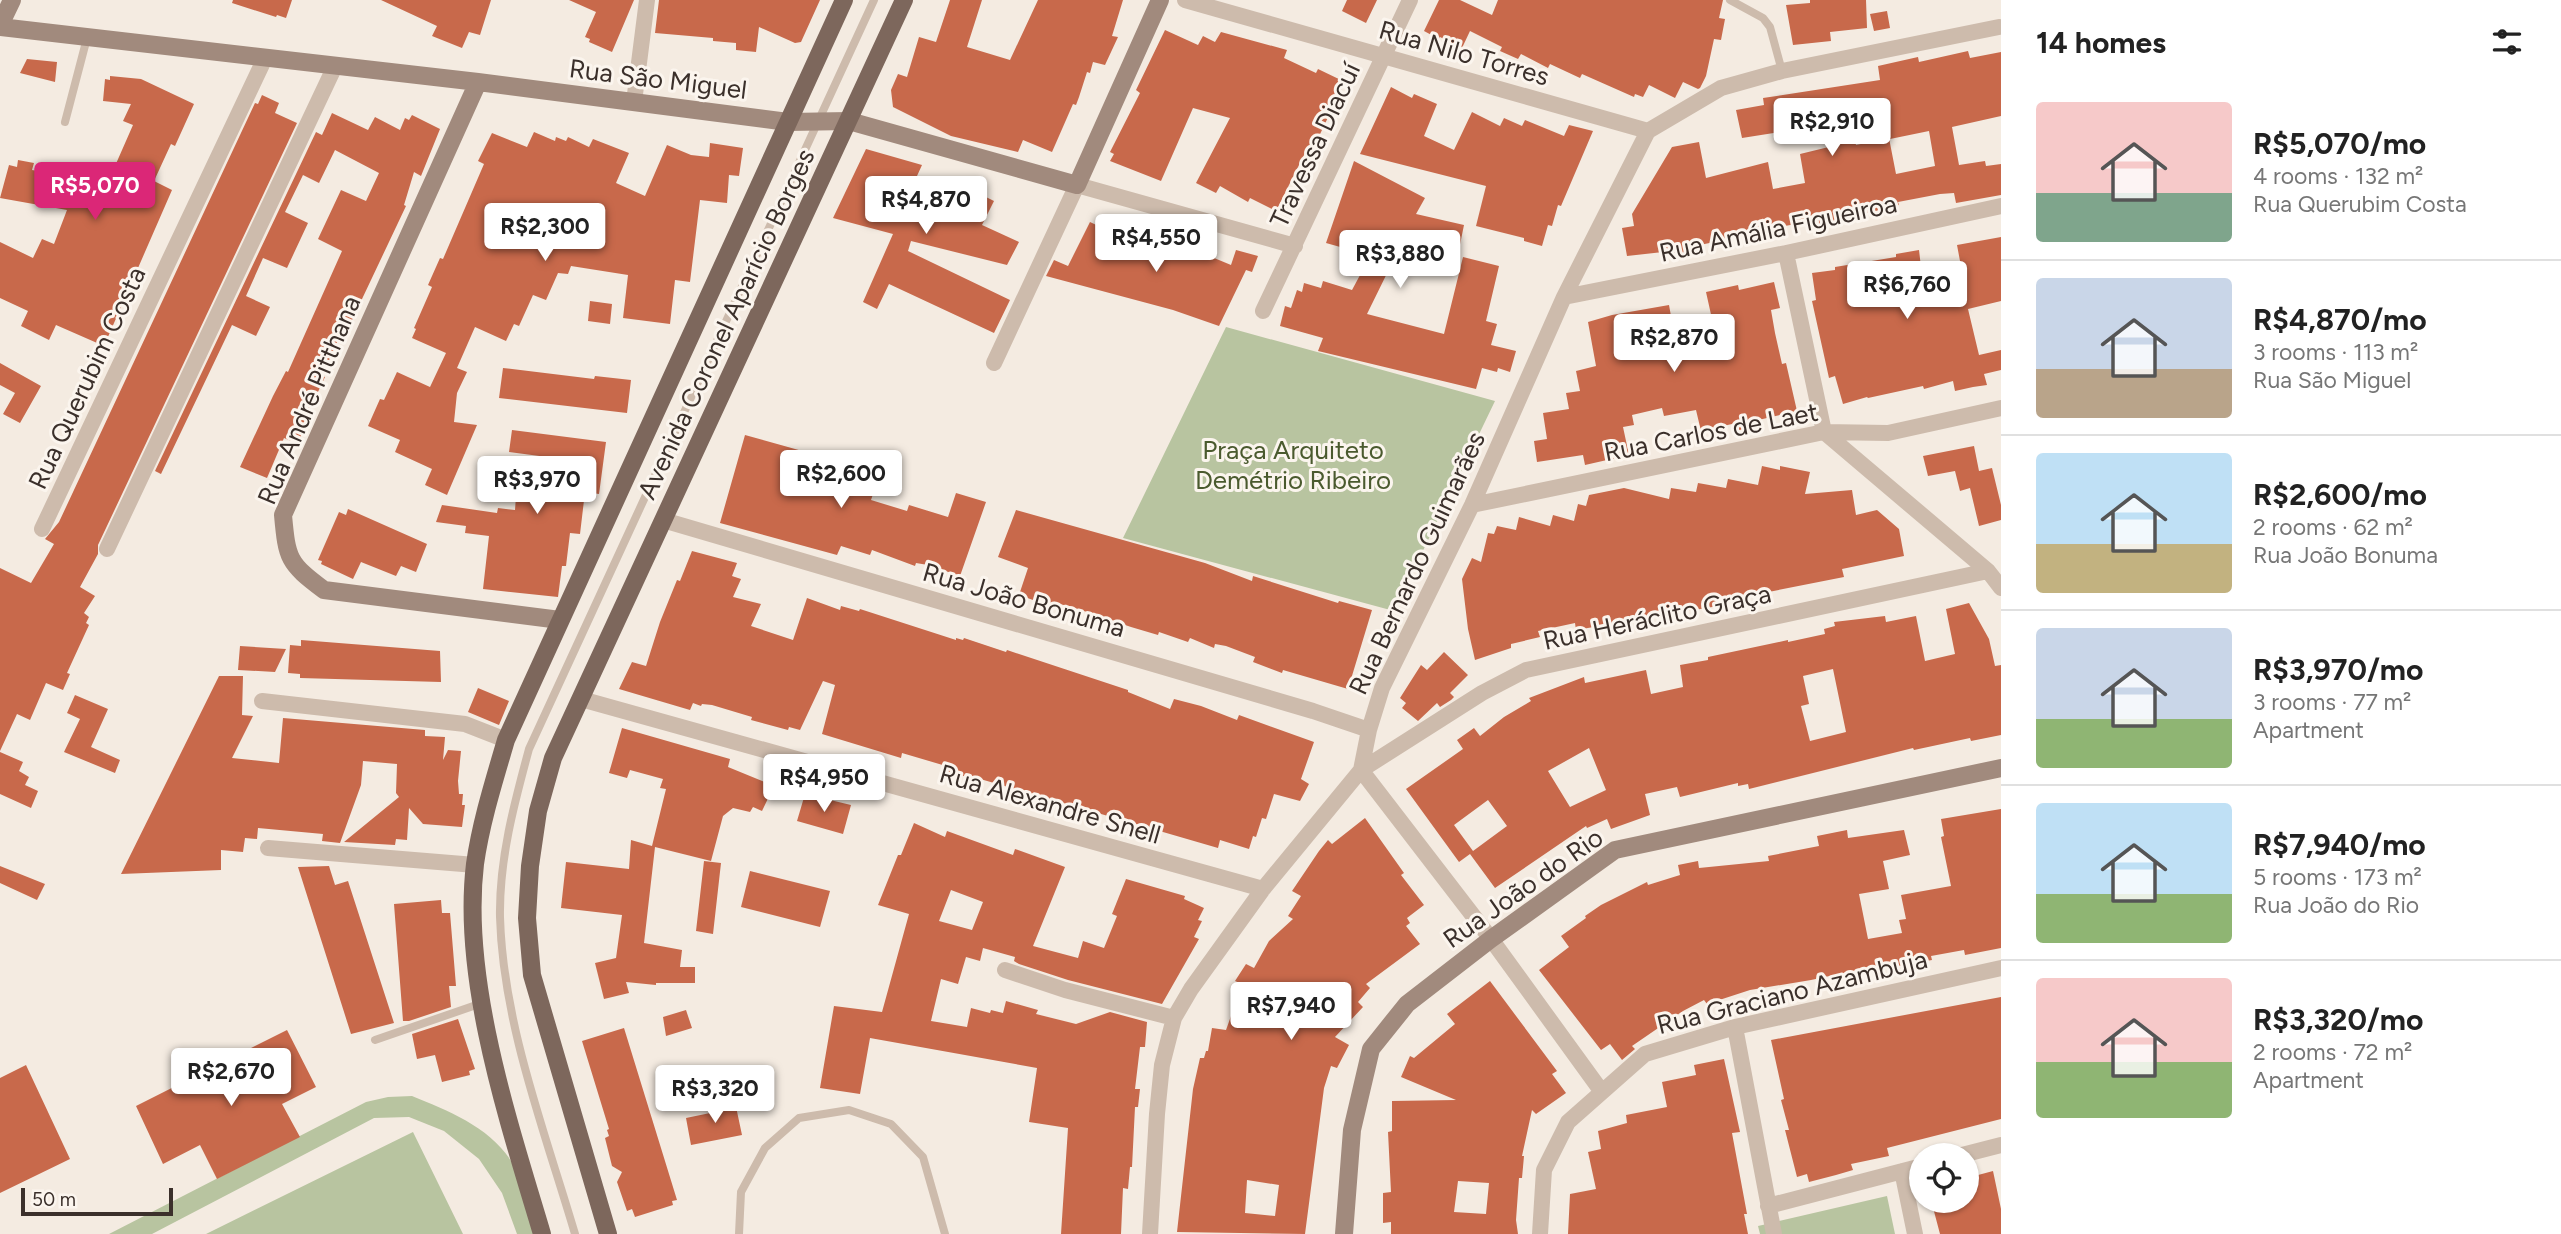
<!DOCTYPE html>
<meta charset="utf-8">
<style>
body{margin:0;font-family:Figtree,sans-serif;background:#f2f2f2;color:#222;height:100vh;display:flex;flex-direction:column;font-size:26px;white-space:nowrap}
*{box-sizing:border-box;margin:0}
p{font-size:23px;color:#767676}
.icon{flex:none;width:38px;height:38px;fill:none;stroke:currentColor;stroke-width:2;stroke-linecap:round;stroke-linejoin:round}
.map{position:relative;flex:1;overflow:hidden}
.details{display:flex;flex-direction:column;background:#fff;width:560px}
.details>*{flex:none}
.buttons{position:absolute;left:1909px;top:1143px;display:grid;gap:14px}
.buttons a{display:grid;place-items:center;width:70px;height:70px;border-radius:50%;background:#fff;box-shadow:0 2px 5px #0004;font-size:35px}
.scale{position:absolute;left:21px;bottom:18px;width:152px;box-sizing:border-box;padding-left:7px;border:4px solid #3b302b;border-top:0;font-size:19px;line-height:24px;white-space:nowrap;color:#3b302b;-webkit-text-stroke:5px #fbf5ee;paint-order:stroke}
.price{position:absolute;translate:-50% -60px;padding:0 16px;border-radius:7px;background:#fff;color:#222;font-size:23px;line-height:46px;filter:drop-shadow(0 2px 4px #0008)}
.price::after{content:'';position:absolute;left:50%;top:42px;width:21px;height:16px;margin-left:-10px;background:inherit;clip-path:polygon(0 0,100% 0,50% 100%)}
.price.active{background:#db2777;color:#fff}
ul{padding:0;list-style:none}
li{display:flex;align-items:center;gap:21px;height:175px;padding:0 35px}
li+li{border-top:2px solid #e0e0e0}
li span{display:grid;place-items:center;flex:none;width:196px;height:140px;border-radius:7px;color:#555}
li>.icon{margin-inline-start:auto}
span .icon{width:84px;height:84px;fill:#fffc;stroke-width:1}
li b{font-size:30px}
h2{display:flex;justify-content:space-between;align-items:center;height:84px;padding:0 35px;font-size:30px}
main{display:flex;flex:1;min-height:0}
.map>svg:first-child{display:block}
.green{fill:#b8c4a0}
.building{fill:#c8694b;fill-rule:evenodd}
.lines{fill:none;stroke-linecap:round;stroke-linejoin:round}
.lane{stroke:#cdbbac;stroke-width:8}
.street{stroke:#cdbbac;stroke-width:16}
.secondary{stroke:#a18a7d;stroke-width:18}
.primary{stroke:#7d675c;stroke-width:18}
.labels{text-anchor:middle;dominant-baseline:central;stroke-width:6;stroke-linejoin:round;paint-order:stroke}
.street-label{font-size:26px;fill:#3b302b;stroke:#fbf5ee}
.park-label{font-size:26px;fill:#4a5a2e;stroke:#fbf5ee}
</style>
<main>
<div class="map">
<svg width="2001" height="1234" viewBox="0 0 2001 1234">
<rect width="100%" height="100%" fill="#f4ebe1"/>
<path class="green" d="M1226,327L1495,401L1394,611L1123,538Z
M412,1096C451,1112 498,1130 517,1172C526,1192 532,1213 540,1234H517L502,1193L479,1159L444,1131L409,1117L374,1118L152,1234H109L366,1102L388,1097Z
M413,1132L463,1234H206Z
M1887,1196L1895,1234H1760L1758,1226Z"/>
<path class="building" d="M233,0H292L286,18L277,15L276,17L232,3Z
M381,0H491L480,35L469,32L462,48L432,36L437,26Z
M569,0H634L612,52L589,42L590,39L585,37L596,12Z
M659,0H820L801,42L795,43L759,27L756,52L736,50V43L713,41V38L655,33Z
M950,0H982L967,47L1010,60L1038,0H1123L1112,36L1118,37L1105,65L1093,62L1090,73L1087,72L1079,97L1076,105L1073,104L1052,152L1023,140L1018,152L951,136L893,107L891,90L898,74L907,77L919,37L936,42Z
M1347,0H1377L1366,23L1342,11Z
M1439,0H1460L1492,15L1498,0H1723L1719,18L1725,19L1721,40L1714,39L1706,76L1700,88L1698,89L1683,82L1675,98L1649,85L1643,97L1635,94L1634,97L1582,74L1580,78L1550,64L1548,68L1521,54L1518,59L1500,51L1502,47L1470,31L1462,48L1440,37L1439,39L1424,31Z
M1810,0H1866L1867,28L1830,32L1831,41L1793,45L1786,5L1810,3Z
M1887,11L1890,28L1874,31L1870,14Z
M1165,30L1198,45L1203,36L1215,42L1221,32L1287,50L1284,58L1316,73L1318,69L1345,82L1310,155L1305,153L1276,211L1250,198L1248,202L1220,186L1216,193L1196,183L1230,118L1193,108L1161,181L1110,161L1114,154L1110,152L1140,93L1136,90Z
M1968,51L1970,58L2001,52V116L1952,127L1959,165L1985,161L1986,166L2001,164V195L1956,203L1954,193L1940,194L1898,202L1899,205L1840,220L1819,224V220L1779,227L1780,233L1759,237L1758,233L1690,247L1691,256L1674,259L1672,251L1627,256L1622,228L1634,226L1632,214L1672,147L1699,142L1706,178L1768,162L1773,189L1805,183L1800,154L1837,145L1832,124L1742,138L1736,110L1764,105L1763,98L1880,80L1878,66L1918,57L1919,62ZM1884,106L1890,139L1929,131L1935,166L1896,174L1889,138L1856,145L1849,111Z
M27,59L57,62L55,82L20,73Z
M110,76L141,79L194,104L175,146L171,144L154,181L172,190L104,346L56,325L49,340L21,326L28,311L0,298V242L33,258L42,239L54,244L67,210L0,198L9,165L17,167L18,160L34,163L32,170L87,180L90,173L100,178L106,162L115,166L133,125L123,121L131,104L103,101L105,79L110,80Z
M1391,87L1412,98L1414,94L1437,104L1424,136L1454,150L1472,112L1500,126L1504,118L1522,126L1525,120L1564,136L1569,125L1593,131L1561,206L1558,205L1552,226L1548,225L1542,246L1524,241V238L1476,226L1486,186L1360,154Z
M262,95L279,103L275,113L297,123L98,545V554L80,587L95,596L84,613L89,617L86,623L89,625L67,673L70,674L63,690L46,683L30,720L17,714L0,751V568L31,583L54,544L45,539L59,522L255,103L258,104Z
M332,113L368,130L375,117L400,130L405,118L409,120L412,115L440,129L421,176L414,172L404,205L406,206L345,335L341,333L322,376L325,377L302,426L304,427L298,444L284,438L267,478L240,467L273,396L286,371L288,372L342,251L318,239L341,190L366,201L379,173L335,150L319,183L303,175L285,212L308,223L287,268L263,258L246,296L270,307L256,336L232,325L161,474L155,471L316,132L322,135Z
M534,132L555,141L556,137L566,141L568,137L589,147L593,139L629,153L616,183L645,196L667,145L691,155L709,157L710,143L743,148L739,176L729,175L727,203L700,200L690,282L675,280L670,324L623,318L628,275L571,266L568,274L558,273L546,300L533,295L519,326L514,324L506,341L475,327L457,368L467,372L457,393L454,422L477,425L447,495L425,485L432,469L395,452L400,440L368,426L380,399L384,400L397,372L430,387L446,353L412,338L416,329L414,328L432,287L428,285L440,258L443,259L484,164L478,161L492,133L527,147Z
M866,149L922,165L917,176L961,189L972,195L974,191L994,201L982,225L1019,242L1007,265L911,241L908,251L1010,300L994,333L889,284L877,309L863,302L893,234L833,218Z
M1354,161L1425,198L1416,214L1464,225L1455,269L1396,255L1367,314L1444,334L1463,257L1499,266L1486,321L1497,324L1491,345L1516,351L1510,372L1498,368L1497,372L1482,368L1476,389L1318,351L1323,338L1280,326L1285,306L1291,308L1297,290L1302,292L1304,283L1321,288L1323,281L1352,290L1366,264L1363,263L1366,257L1357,254L1358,252L1326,243Z
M1090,222L1130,241L1132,238L1156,250L1160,241L1188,253L1190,248L1231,265L1236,250L1258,256L1252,272L1246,270L1219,326L1173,310L1046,276L1054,260L1068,266Z
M2001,237V301L1968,309L1979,355L2001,350V370L1984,374L1987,385L1973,387L1955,391L1953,381L1924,389L1923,386L1868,398L1867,397L1843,404L1835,376L1829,378L1812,301L1816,300L1812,273L1835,270V267L1896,257V254L1919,250L1921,267L1960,261L1957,245Z
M1774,282L1780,308L1771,310L1775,333L1782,364L1786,363L1797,411L1754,421L1755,427L1734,431L1732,424L1701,431L1696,410L1664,416L1662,408L1632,415L1634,425L1623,427L1629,455L1585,465L1583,455L1537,462L1534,441L1547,439L1543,413L1569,409L1566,393L1580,391L1576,371L1596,366L1588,322L1612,315L1669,305L1673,327L1712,319L1706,292L1738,285L1739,290Z
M590,301L612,304L610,324L588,321Z
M0,363L41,386L20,423L3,414L15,393L0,385Z
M503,368L594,379L595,376L631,380L627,413L499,398Z
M512,430L606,442L599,494L585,492L580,534L570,533L566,566H562L558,597L483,589L489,536L465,533L466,526L436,522L442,505L497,513L498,508L515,510L516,496L541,499L547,457L509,452Z
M745,435L863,468L857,489L873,494L871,500L907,511L909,505L948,517L956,493L986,502L960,576L928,565L916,563L915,566L872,550L870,555L841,546L837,555L720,523Z
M1974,446L1979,471L1992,468L2001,505V520L1979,526L1970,488L1960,491L1955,471L1928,476L1923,456Z
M1762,466L1780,470V466L1810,472L1805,494L1852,490L1856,515L1877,510L1899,529L1904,556L1842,569L1844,577L1723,601L1724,605L1576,630L1575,623L1538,631L1540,637L1511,644V648L1475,660L1468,629L1462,579L1472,558L1481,562L1488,533L1494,534L1497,526L1516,530L1519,517L1550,526L1553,515L1574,521L1578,504L1586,506L1589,495L1624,488L1669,499L1671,488L1696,492L1698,483L1726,488L1728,479L1758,485Z
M348,509L427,544L416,572L401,566L396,576L361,562L353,579L321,564L322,561L318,560L339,512L346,515Z
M1016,510L1205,563L1252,581L1253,576L1338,603L1339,601L1372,610L1348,689L1283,670L1282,673L1253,662L1255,657L1226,646L1215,644L1214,648L1190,638L1188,642L1159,632L1158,635L1131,627L1078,609L1060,604L1059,607L1048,603L1047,605L1019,595L1028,568L998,557Z
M692,551L737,563L732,576L741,579L733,597L761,604L751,626L793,640L807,598L840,610L841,606L859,611L860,609L956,640V638L963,640L964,638L1006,652L1007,650L1128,690V692L1170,709L1174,699L1201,706L1237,720L1239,715L1314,742L1301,779L1309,784L1300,801L1274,794L1266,819L1262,818L1256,837L1253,836L1249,849L1220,840L1218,848L970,776V778L944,770L946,766L902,753L901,758L822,734L835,685L823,681L800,730L789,727L788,730L751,720L752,717L712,705L702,704L701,706L693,703L690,710L619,689L632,662L646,666L660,622L677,580L680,581Z
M1969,603L1989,639L1995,666L2001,665V735L1971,741L1970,738L1914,750L1913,748L1749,789L1748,784L1738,786V783L1680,797L1677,787L1645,794L1650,815L1611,829L1607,819L1587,828L1586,826L1495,888L1470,854L1459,862L1406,789L1463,749L1457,740L1474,728L1480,736L1504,717L1531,701L1529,698L1584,677L1585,683L1646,670L1651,694L1683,687L1680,665L1708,660V657L1788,640V642L1825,634L1824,629L1835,626L1834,622L1885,616L1886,622L1916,616L1925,661L1955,654L1946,609ZM1833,669L1846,732L1810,741L1801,706L1809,704L1803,676ZM1589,748L1606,790L1570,807L1548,771ZM1488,800L1507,826L1473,851L1454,825Z
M301,640L440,651L441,682L300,678V674L288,673L290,645L301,646Z
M240,646L286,649L275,672L238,670Z
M1444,652L1468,675L1450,693L1454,697L1451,700L1440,707L1437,703L1418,721L1402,708L1406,703L1400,698L1421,665L1427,670Z
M219,676H243L242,715L253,716L232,758L279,763L283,718L425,730V736L445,737L443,760L448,750L461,751L458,781L459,794H463L462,805H465L462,827L423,824L409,808L407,840L396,839L395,845L344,842L399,797L396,793L397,764L363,761L361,785L340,843L322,841L323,834L258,828L257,839L245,838L243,852L221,850V870L121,874Z
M478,688L509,701L499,725L468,712Z
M75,695L108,709L91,747L120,760L115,773L64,752L80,719L67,713Z
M622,728L730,759L728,767L774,786L762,811L753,807L750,812L733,808L723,816L711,861L655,847L644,943L682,950L680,967H695V983H656V985L626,982L629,993L604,999L595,963L616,958L622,915L561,908L566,862L629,869L631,840L652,846L666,789L660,788L663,779L630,770L627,778L609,773Z
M0,752L23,762L19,771L29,777L25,785L38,791L31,808L0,794Z
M805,794L851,805L843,834L797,821Z
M2001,809V948L1965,955L1964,950L1931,956L1932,960L1881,969V965L1811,980L1750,990L1707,1004L1704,1000L1683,1011L1632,1046L1635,1049L1622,1060L1610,1044L1601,1050L1539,970L1569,947L1561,936L1586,918L1585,916L1601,905L1647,882L1648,885L1680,875L1678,865L1698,861L1699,868L1769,861L1768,856L1819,846L1817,836L1847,830L1848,838L1904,830L1910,855L1883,861L1889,889L1859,894L1868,939L1902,933L1899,920L1906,919L1901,895L1951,886L1941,837L1944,836L1941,819Z
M1365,818L1404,873L1401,875L1424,905L1407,918L1410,923L1406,926L1420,944L1366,984L1370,988L1358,1002L1363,1007L1335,1037L1349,1045L1337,1068L1331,1066L1324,1088L1305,1234L1177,1232L1193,1089L1200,1058H1204L1206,1051H1208L1212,1028L1226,1030L1231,1016L1236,1018L1251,988L1235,981L1246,964L1254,968L1269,941L1293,919L1288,916L1301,896L1292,891L1319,851L1328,840L1332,844ZM1247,1180L1279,1185L1275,1216L1245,1213Z
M914,823L945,837L947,831L1013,855L1015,849L1065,867L1033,946L1078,958L1083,941L1104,948L1117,916L1112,914L1126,879L1185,896L1184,899L1204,908L1198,920L1202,921L1194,937L1199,939L1162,1004L1068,980L1019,964L1014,961L1015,957L983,948L980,961L966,957L958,984L941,979L931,1021L967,1027L971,1008L990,1013L991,1010L1003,1013L1006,1001L1038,1010L1036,1014L1076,1024L1110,1012L1147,1022L1145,1047H1140L1135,1089H1140L1138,1107H1135L1132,1167H1130L1128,1189L1123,1188L1121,1234H1061L1068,1128L1029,1122L1037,1068L870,1038L860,1094L820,1088L834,1006L882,1012L909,914L878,905L898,855H901ZM951,890L983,902L972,930L939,921Z
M704,861L721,863L713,934L696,931Z
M0,866L45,884L37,900L0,883Z
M329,866L335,885L348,881L394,1023L351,1034L298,867Z
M750,871L830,891L820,927L741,907Z
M441,900L442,913H450L456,986H449L451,1007L409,1021H403L394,904Z
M1490,981L1557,1071L1552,1074L1566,1093L1536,1114L1532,1110L1522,1156H1524L1522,1178H1519L1516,1220L1518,1234H1391V1222L1383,1223V1193L1391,1192L1388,1132L1392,1131V1101L1456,1100L1401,1077L1410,1056L1414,1058L1455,1024L1447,1014ZM1458,1181L1489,1183L1486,1214L1454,1212Z
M2001,997V1119L1887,1148L1889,1156L1851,1164L1853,1170L1836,1175L1809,1182L1807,1174L1797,1177L1785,1130H1789L1781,1100L1784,1099L1771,1040Z
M686,1010L692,1028L666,1036L663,1017Z
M458,1019L475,1069L469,1071L470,1075L442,1082L435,1055L417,1059L412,1034Z
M624,1028L677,1200L672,1201L673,1205L635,1217L632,1209L627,1211L617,1182L622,1172L612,1166L605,1138L609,1136L607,1130L609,1129L582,1041Z
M287,1030L316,1087L282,1104L300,1137L217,1179L200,1145L163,1164L136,1106Z
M1724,1059L1740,1132L1732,1133L1747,1214H1744L1748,1234H1568L1570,1194L1596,1189L1588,1152L1601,1149L1598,1131L1627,1123L1626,1115L1667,1107L1662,1082L1696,1075L1694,1065Z
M26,1065L70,1159L0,1193V1078Z
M735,1102L742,1135L691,1145L686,1118L715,1112L714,1106Z
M1993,1171L2001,1209V1234H1940L1931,1200H1967V1178Z"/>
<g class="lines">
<path class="lane" d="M1730,0L1763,18L1770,27L1782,71
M65,122L87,38
M375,1040L482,1003
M575,1234C545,1132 503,1024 500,917C499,860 514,804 529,749L874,0
M739,1234L741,1192L765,1148L799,1118L849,1110L891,1124L923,1157L945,1234"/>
<path class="street" d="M1185,0L1648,131
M634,102L647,0
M1648,131L1721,88L1782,71L1999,27
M1786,253L1824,432L1988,571L2001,588
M1564,297L1786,253L2001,206
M1263,311L1410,0
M994,363L1077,185L1295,246
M1472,505L1824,432L1888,433L2001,408
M663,520L1313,711L1369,730
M42,529L265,58
M107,549L335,66
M581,699L1263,889
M262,701L465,724L506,740
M1361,770L1482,693L1526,670L1988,571
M1361,770L1491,939L1602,1092
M268,848L475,865
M1005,970L1065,990L1174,1018
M1735,1027L1774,1234
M1962,1155L2001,1145
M1902,1171L1915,1234
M1768,1206L1922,1166
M1150,1234L1157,1114L1162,1065L1174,1018L1191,989L1263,889L1361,770L1369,730L1382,688L1472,505L1564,297L1648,131
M1540,1234L1544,1170L1568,1122L1645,1054L1735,1027L2001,968"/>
<path class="secondary" d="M0,25L12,0
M0,27L478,82L788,122L849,121L1077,185L1160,0
M478,82L283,515C287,559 288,563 324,590L560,620
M1344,1234L1352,1130L1371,1049L1407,1004L1491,939L1615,850L2001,768"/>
<path class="primary" d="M542,1234C509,1123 461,980 475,864C481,822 494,781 506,740L844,0
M608,1234L532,975L527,918L530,866L538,811L553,758L904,0"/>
</g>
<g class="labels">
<g class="street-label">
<text transform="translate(1464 53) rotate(16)">Rua Nilo Torres</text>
<text transform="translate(658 79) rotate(7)">Rua São Miguel</text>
<text transform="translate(1315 145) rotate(-65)">Travessa Diacuí</text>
<text transform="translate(1778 228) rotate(-12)">Rua Amália Figueiroa</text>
<text transform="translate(726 324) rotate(-65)">Avenida Coronel Aparício Borges</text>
<text transform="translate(87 378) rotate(-65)">Rua Querubim Costa</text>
<text transform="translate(309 400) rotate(-67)">Rua André Pitthana</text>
<text transform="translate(1711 432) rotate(-11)">Rua Carlos de Laet</text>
<text transform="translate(1417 563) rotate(-65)">Rua Bernardo Guimarães</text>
<text transform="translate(1024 600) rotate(16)">Rua João Bonuma</text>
<text transform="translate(1657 617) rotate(-12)">Rua Heráclito Graça</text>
<text transform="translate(1050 804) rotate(16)">Rua Alexandre Snell</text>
<text transform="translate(1523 888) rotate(-35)">Rua João do Rio</text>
<text transform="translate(1792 992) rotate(-14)">Rua Graciano Azambuja</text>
</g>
<g class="park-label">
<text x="1293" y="450">Praça Arquiteto<tspan x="1293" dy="30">Demétrio Ribeiro</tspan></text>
</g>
</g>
</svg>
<div class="buttons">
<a><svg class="icon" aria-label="locate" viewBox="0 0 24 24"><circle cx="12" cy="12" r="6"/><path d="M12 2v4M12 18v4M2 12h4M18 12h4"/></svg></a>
</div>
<div class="scale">50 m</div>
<b class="price" style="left:1832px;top:158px">R$2,910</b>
<b class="price active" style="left:95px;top:222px">R$5,070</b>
<b class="price" style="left:926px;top:236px">R$4,870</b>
<b class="price" style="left:545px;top:263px">R$2,300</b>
<b class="price" style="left:1156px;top:274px">R$4,550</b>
<b class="price" style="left:1400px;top:290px">R$3,880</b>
<b class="price" style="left:1907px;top:321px">R$6,760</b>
<b class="price" style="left:1674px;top:374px">R$2,870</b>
<b class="price" style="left:841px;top:510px">R$2,600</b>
<b class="price" style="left:537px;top:516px">R$3,970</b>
<b class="price" style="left:824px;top:814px">R$4,950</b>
<b class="price" style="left:1291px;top:1042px">R$7,940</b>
<b class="price" style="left:231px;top:1108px">R$2,670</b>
<b class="price" style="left:715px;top:1125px">R$3,320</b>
</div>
<section class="details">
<h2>14 homes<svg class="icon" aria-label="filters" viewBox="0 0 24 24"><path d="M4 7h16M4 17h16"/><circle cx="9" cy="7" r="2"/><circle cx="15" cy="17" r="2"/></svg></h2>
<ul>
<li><span style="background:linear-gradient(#f6c9c9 65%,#7fa58c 0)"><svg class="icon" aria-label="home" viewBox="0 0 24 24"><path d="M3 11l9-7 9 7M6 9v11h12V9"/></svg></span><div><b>R$5,070/mo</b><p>4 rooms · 132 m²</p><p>Rua Querubim Costa</p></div></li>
<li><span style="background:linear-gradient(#c9d6e8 65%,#b9a48a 0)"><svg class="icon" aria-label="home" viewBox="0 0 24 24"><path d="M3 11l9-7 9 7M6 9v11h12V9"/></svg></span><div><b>R$4,870/mo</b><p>3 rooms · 113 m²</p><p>Rua São Miguel</p></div></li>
<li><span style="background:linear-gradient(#bfe0f5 65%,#c2b280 0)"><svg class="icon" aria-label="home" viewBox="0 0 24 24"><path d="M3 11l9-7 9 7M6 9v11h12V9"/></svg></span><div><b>R$2,600/mo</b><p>2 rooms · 62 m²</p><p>Rua João Bonuma</p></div></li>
<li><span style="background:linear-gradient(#c9d6e8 65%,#8fb573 0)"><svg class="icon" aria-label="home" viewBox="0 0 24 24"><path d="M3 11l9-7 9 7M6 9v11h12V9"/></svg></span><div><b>R$3,970/mo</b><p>3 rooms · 77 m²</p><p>Apartment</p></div></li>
<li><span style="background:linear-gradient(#bfe0f5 65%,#8fb573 0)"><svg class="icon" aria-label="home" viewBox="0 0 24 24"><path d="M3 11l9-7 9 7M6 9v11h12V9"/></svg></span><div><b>R$7,940/mo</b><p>5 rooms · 173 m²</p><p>Rua João do Rio</p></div></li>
<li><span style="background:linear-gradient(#f6c9c9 60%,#8fb573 0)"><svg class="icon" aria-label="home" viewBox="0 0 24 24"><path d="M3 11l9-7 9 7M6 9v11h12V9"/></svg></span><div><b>R$3,320/mo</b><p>2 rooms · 72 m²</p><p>Apartment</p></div></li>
</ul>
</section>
</main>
